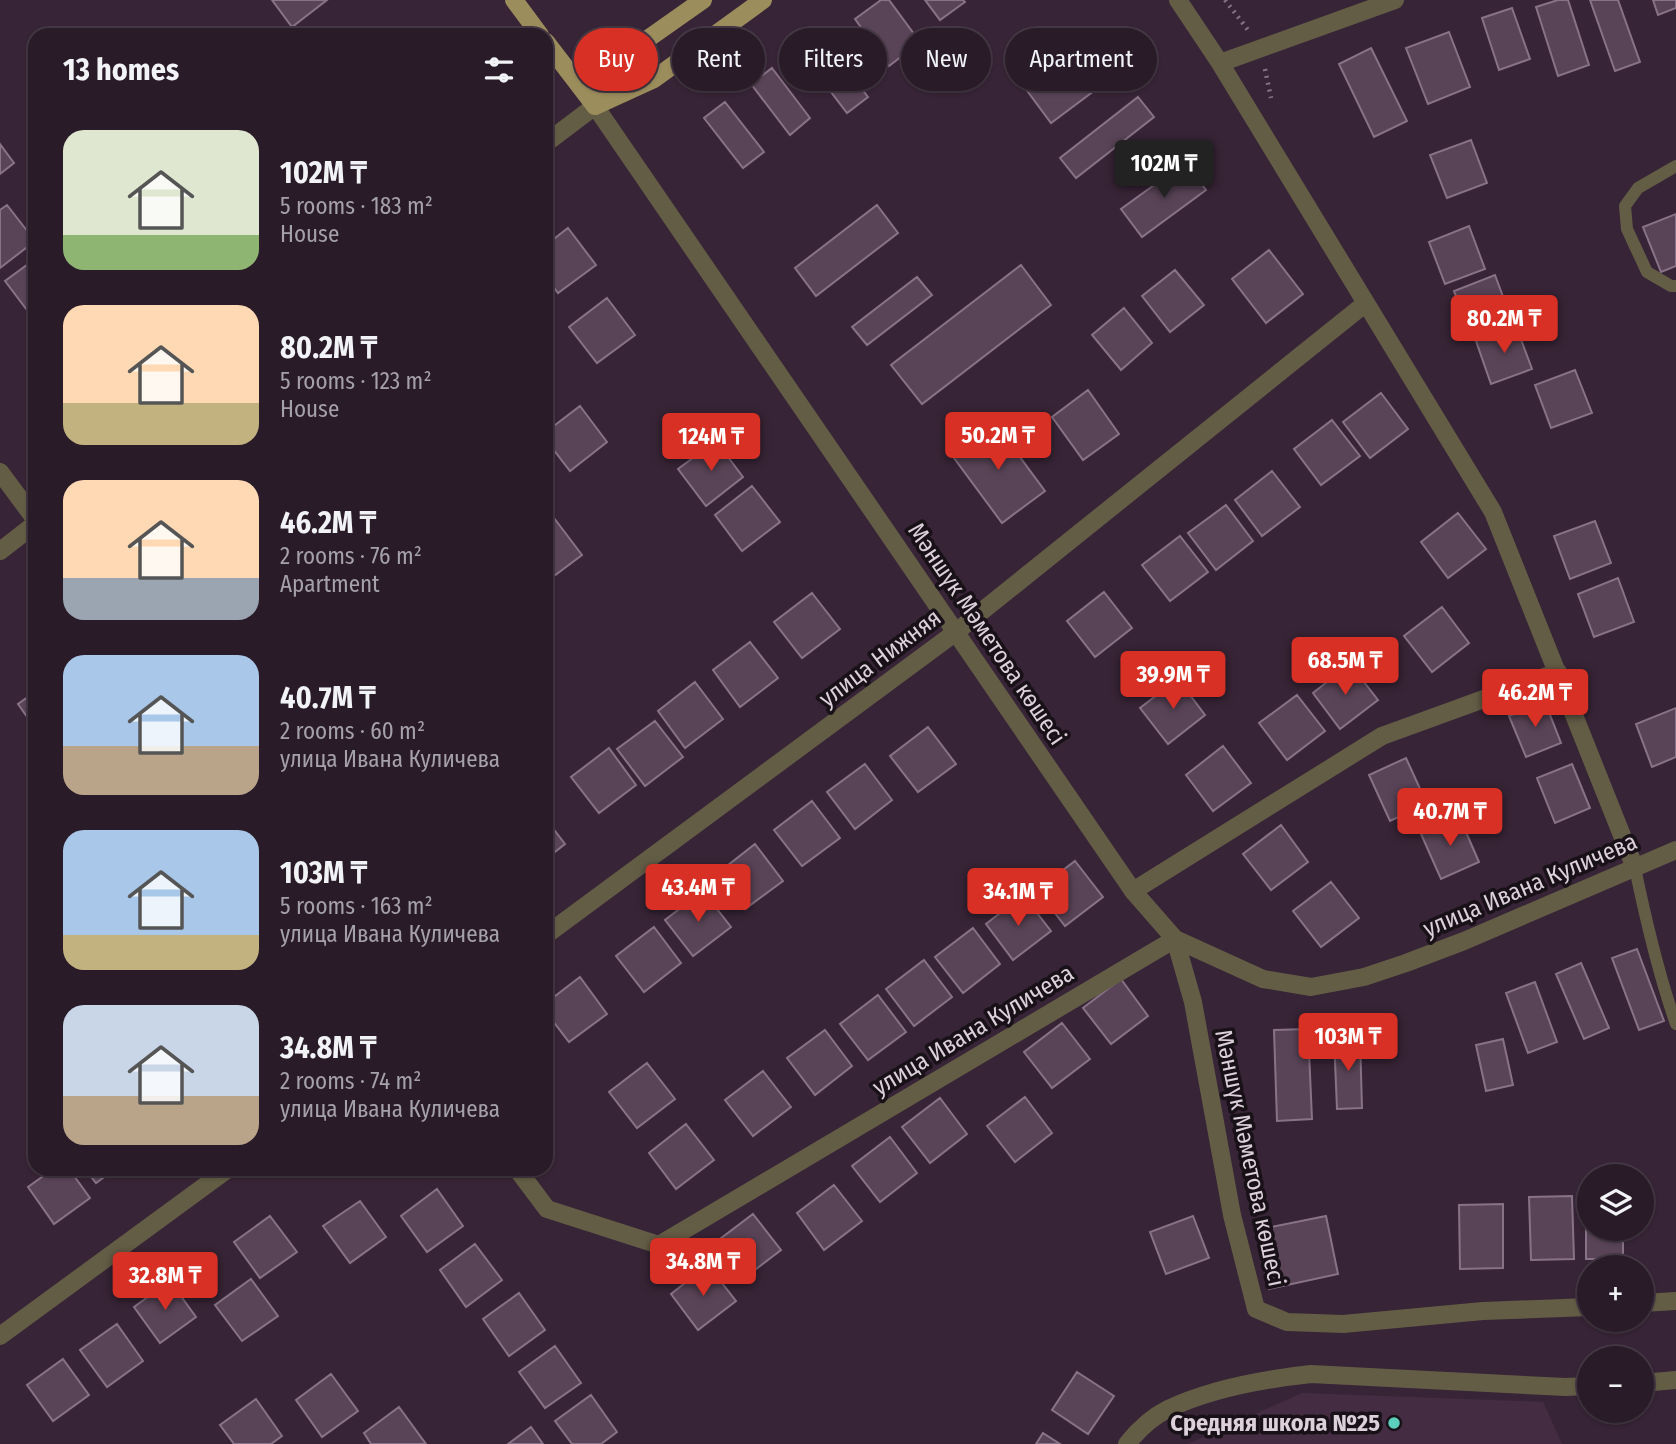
<!DOCTYPE html>
<meta charset="utf-8">
<style>
body{margin:0;font-family:"Fira Sans Condensed",sans-serif;background:#312430;color:#f1f3f6;height:100vh;display:flex;flex-direction:column;font-size:26px;white-space:nowrap}
*{box-sizing:border-box;margin:0}
p{font-size:23px;color:#a5a1a8}
.icon{flex:none;width:38px;height:38px;fill:none;stroke:currentColor;stroke-width:2;stroke-linecap:round;stroke-linejoin:round}
.map{position:relative;flex:1;overflow:hidden}
.sheet{position:absolute;left:28px;top:28px;width:525px;height:1148px;display:flex;flex-direction:column;background:#291b28;border-radius:21px;box-shadow:0 2px 5px #0004,0 0 0 2px #453945}
.sheet>*{flex:none}
.top-card{position:absolute;left:574px;top:28px;width:665px;height:63px;display:flex;gap:14px}
.buttons{position:absolute;left:1577px;top:1164px;display:grid;gap:14px}
.buttons a{display:grid;place-items:center;width:77px;height:77px;border-radius:50%;background:#291b28;box-shadow:0 2px 5px #0004,0 0 0 2px #453945;font-size:35px}
.price{position:absolute;translate:-50% -60px;padding:0 16px;border-radius:7px;background:#d93025;color:#fff;font-size:23px;line-height:46px;filter:drop-shadow(0 2px 4px #0008)}
.price::after{content:'';position:absolute;left:50%;top:42px;width:21px;height:16px;margin-left:-10px;background:inherit;clip-path:polygon(0 0,100% 0,50% 100%)}
.price.current{background:#222;color:#fff}
ul{padding:0;list-style:none}
li{display:flex;align-items:center;gap:21px;height:175px;padding:0 35px}
li span{display:grid;place-items:center;flex:none;width:196px;height:140px;border-radius:21px;color:#555}
li>.icon{margin-inline-start:auto}
span .icon{width:84px;height:84px;fill:#fffc;stroke-width:1}
li b{font-size:30px}
h2{display:flex;justify-content:space-between;align-items:center;height:84px;padding:0 35px;font-size:30px}
.chip{padding:0 24px;border-radius:32px;background:#291b28;box-shadow:0 2px 5px #0004,0 0 0 2px #453945;font-size:24px;line-height:63px}
.chip.current{background:#d93025;color:#fff}
.map>svg:first-child{display:block}
.built{fill:#442d43}
.building{fill:#594457;stroke:#887287;stroke-width:2}
.lines{fill:none;stroke-linecap:round;stroke-linejoin:round}
.path{stroke:#847483;stroke-width:4.5;stroke-dasharray:2 5;stroke-linecap:butt}
.service{stroke:#645d46;stroke-width:12}
.minor{stroke:#645d46;stroke-width:18}
.tertiary{stroke:#645d46;stroke-width:18}
.primary{stroke:#9c8d5d;stroke-width:18}
.poi-dot{fill:#5bcebc;stroke:#191118;stroke-width:2.5}
.labels{text-anchor:middle;dominant-baseline:central;stroke-width:7;stroke-linejoin:round;paint-order:stroke}
.street-label{font-size:24px;fill:#dcd0db;stroke:#191118}
.poi-label{font-size:24px;font-weight:bold;fill:#dcd0db;stroke:#191118;text-anchor:end}
</style>
<div class="map">
<svg width="1676" height="1444" viewBox="0 0 1676 1444">
<rect width="100%" height="100%" fill="#372436"/>
<path class="built" d="M1302,1393L1543,1402L1562,1444H1188Z"/>
<path class="building" d="M272,0H327L292,27Z
M881,0H889L920,42L889,66L855,19Z
M925,0H963L965,2L940,20Z
M1558,0H1568L1589,65L1558,76L1536,7Z
M1590,0H1618L1640,62L1615,71Z
M1653,0H1676V8L1658,15Z
M1512,8L1530,59L1499,70L1482,18Z
M1449,32L1470,87L1428,104L1406,48Z
M820,34L868,97L847,113L799,50Z
M1096,35L1122,70L1051,123L1025,88Z
M1371,48L1407,121L1374,137L1339,64Z
M772,68L810,118L790,135L751,84Z
M1138,97L1154,117L1076,178L1060,158Z
M725,102L764,152L743,168L704,118Z
M1471,140L1487,183L1447,198L1430,155Z
M0,144L14,163L0,174Z
M1186,162L1206,190L1142,237L1121,209Z
M7,205L35,241L0,268V210Z
M877,205L898,233L816,296L795,268Z
M1676,214V266L1661,272L1643,227Z
M1469,226L1485,269L1445,284L1429,242Z
M568,228L596,265L558,293L546,277V245Z
M1269,250L1303,294L1266,323L1232,279Z
M35,259V316L33,318L5,281Z
M1021,265L1051,305L922,404L891,365Z
M1175,270L1204,305L1170,332L1142,296Z
M1495,275L1511,318L1470,334L1454,291Z
M917,277L932,295L867,345L852,327Z
M607,298L635,335L597,363L569,327Z
M1124,308L1152,343L1121,370L1092,335Z
M1516,326L1532,369L1491,384L1476,341Z
M1575,370L1592,413L1551,428L1535,385Z
M1088,390L1119,434L1083,460L1052,417Z
M1381,393L1408,429L1370,458L1343,422Z
M580,406L607,442L570,471L546,440V432Z
M1332,420L1360,456L1321,485L1294,449Z
M994,422L1045,491L1002,523L951,454Z
M716,441L743,477L706,506L678,469Z
M1272,471L1300,507L1262,536L1235,500Z
M752,486L780,522L742,551L715,515Z
M1226,505L1253,541L1216,570L1188,533Z
M1458,513L1486,549L1448,578L1421,542Z
M554,518L582,555L546,582V525Z
M1595,521L1611,563L1570,579L1554,536Z
M1180,536L1208,572L1170,601L1142,565Z
M1618,578L1634,622L1594,637L1578,594Z
M1104,592L1132,628L1095,657L1067,621Z
M812,593L840,629L802,658L774,622Z
M1442,607L1469,643L1432,672L1404,636Z
M750,642L778,678L740,707L713,670Z
M1350,664L1378,700L1340,729L1313,693Z
M1178,679L1205,715L1168,744L1140,708Z
M695,682L723,719L685,748L658,711Z
M35,692V728L18,704Z
M1297,695L1325,731L1287,760L1259,723Z
M1545,702L1561,743L1526,757L1509,716Z
M1676,708V757L1652,767L1636,724Z
M655,721L683,757L645,786L617,749Z
M928,727L956,764L918,792L890,756Z
M1223,746L1251,783L1213,811L1186,775Z
M609,748L636,785L599,813L571,777Z
M1406,758L1427,804L1390,821L1369,775Z
M865,764L892,800L855,829L827,792Z
M1572,764L1590,808L1555,823L1537,778Z
M812,801L840,838L802,866L774,830Z
M1459,816L1479,862L1441,879L1421,834Z
M546,819L565,844L546,859Z
M1281,825L1308,862L1271,890L1243,854Z
M755,844L783,881L745,909L718,873Z
M1075,861L1103,897L1065,926L1037,890Z
M1331,882L1359,918L1321,947L1293,911Z
M703,891L731,927L693,956L665,920Z
M1023,895L1051,931L1013,960L986,924Z
M654,927L681,963L644,992L616,956Z
M973,928L1000,964L963,993L935,957Z
M1637,949L1664,1021L1639,1030L1612,958Z
M924,960L952,997L914,1026L886,989Z
M1581,963L1609,1028L1584,1039L1556,974Z
M580,977L607,1014L569,1042L546,1012V1003Z
M1121,979L1148,1016L1111,1044L1083,1008Z
M1535,982L1557,1042L1528,1053L1506,993Z
M878,995L906,1032L868,1060L840,1024Z
M1062,1023L1090,1059L1052,1088L1024,1052Z
M1308,1029L1312,1119L1277,1121L1274,1030Z
M825,1030L852,1066L815,1095L787,1058Z
M1334,1038H1360L1362,1108L1337,1109Z
M1503,1039L1513,1085L1486,1091L1476,1045Z
M647,1063L675,1099L637,1128L609,1092Z
M763,1071L791,1107L753,1136L725,1100Z
M1025,1097L1052,1133L1015,1162L987,1126Z
M940,1098L967,1134L930,1163L902,1127Z
M686,1124L714,1160L676,1189L649,1153Z
M890,1137L917,1173L880,1202L852,1166Z
M53,1169H69L90,1198L54,1224L28,1187Z
M85,1169H115L96,1183Z
M834,1185L862,1221L824,1250L797,1213Z
M437,1189L463,1226L427,1252L401,1216Z
M1572,1196L1574,1259L1531,1260L1529,1197Z
M1586,1198H1589V1228H1623V1259H1586Z
M360,1201L386,1237L350,1263L323,1226Z
M1503,1204V1268L1460,1269L1459,1205Z
M753,1214L781,1250L743,1279L716,1242Z
M270,1216L297,1252L260,1278L234,1242Z
M1193,1216L1209,1258L1166,1274L1150,1232Z
M1326,1216L1338,1274L1269,1289L1256,1230Z
M475,1244L502,1280L466,1307L440,1270Z
M708,1265L736,1301L698,1330L671,1294Z
M251,1279L278,1316L242,1341L215,1305Z
M170,1281L196,1317L160,1343L134,1307Z
M519,1293L545,1330L509,1356L483,1319Z
M117,1324L143,1361L107,1387L80,1350Z
M555,1346L581,1383L545,1408L519,1372Z
M63,1359L89,1395L53,1421L27,1385Z
M1077,1372L1114,1396L1088,1434L1052,1410Z
M331,1374L358,1411L322,1437L296,1400Z
M591,1395L617,1432L601,1444H572L555,1421Z
M256,1399L282,1436L271,1444H234L220,1425Z
M399,1407L426,1444H371L364,1433Z
M531,1427L543,1444H508Z
M1043,1433L1060,1444H1036Z"/>
<g class="lines">
<path class="path" d="M1225,0L1248,30
M1265,69L1271,98"/>
<path class="service" d="M1676,166L1638,188L1625,206L1627,229L1647,272L1671,286H1676
M1635,868C1646,921 1658,973 1676,1024"/>
<path class="minor" d="M1178,0L1220,63L1493,512L1635,868
M1220,63L1395,0
M0,472L35,519
M1133,891L1382,736L1558,672
M546,935L956,632L1366,303
M517,1169L547,1209L659,1245L1175,939L1193,1002L1232,1215L1256,1309L1287,1322L1343,1324L1483,1311L1589,1307
M1642,1303L1676,1301
M0,1336L228,1169
M1642,1383L1676,1380
M1127,1444C1138,1430 1152,1417 1168,1409C1210,1389 1265,1379 1311,1374L1565,1387L1589,1386"/>
<path class="tertiary" d="M546,143L595,106L1133,891L1175,939L1263,979L1311,987L1364,977L1406,963L1464,941L1676,850
M0,551L35,524"/>
<path class="primary" d="M514,0L540,35
M546,42L595,106
M595,106L654,79L763,0
M595,106L632,50L703,0"/>
</g>
<circle class="poi-dot" cx="1394" cy="1423" r="7"/>
<g class="labels">
<g class="street-label">
<text transform="translate(987 634) rotate(56)">Мәншүк Мәметова көшесі</text>
<text transform="translate(880 658) rotate(-37)">улица Нижняя</text>
<text transform="translate(1530 885) rotate(-23)">улица Ивана Куличева</text>
<text transform="translate(973 1030) rotate(-31)">улица Ивана Куличева</text>
<text transform="translate(1250 1158) rotate(78)">Мәншүк Мәметова көшесі</text>
</g>
<g class="poi-label">
<text x="1380" y="1423">Средняя школа №25</text>
</g>
</g>
</svg>
<div class="buttons">
<a><svg class="icon" aria-label="layers" viewBox="0 0 24 24"><path d="M12 4l9 5-9 5-9-5zM3 14l9 5 9-5"/></svg></a>
<a>+</a>
<a>−</a>
</div>
<b class="price current" style="left:1164px;top:200px">102M ₸</b>
<b class="price" style="left:1504px;top:355px">80.2M ₸</b>
<b class="price" style="left:998px;top:472px">50.2M ₸</b>
<b class="price" style="left:711px;top:473px">124M ₸</b>
<b class="price" style="left:1345px;top:697px">68.5M ₸</b>
<b class="price" style="left:1173px;top:711px">39.9M ₸</b>
<b class="price" style="left:1535px;top:729px">46.2M ₸</b>
<b class="price" style="left:1450px;top:848px">40.7M ₸</b>
<b class="price" style="left:698px;top:924px">43.4M ₸</b>
<b class="price" style="left:1018px;top:928px">34.1M ₸</b>
<b class="price" style="left:1348px;top:1073px">103M ₸</b>
<b class="price" style="left:703px;top:1298px">34.8M ₸</b>
<b class="price" style="left:165px;top:1312px">32.8M ₸</b>
<div class="top-card">
<a class="chip current">Buy</a>
<a class="chip">Rent</a>
<a class="chip">Filters</a>
<a class="chip">New</a>
<a class="chip">Apartment</a>
</div>
<section class="sheet">
<h2>13 homes<svg class="icon" aria-label="filters" viewBox="0 0 24 24"><path d="M4 7h16M4 17h16"/><circle cx="9" cy="7" r="2"/><circle cx="15" cy="17" r="2"/></svg></h2>
<ul>
<li><span style="background:linear-gradient(#dfe7d0 75%,#8fb573 0)"><svg class="icon" aria-label="home" viewBox="0 0 24 24"><path d="M3 11l9-7 9 7M6 9v11h12V9"/></svg></span><div><b>102M ₸</b><p>5 rooms · 183 m²</p><p>House</p></div></li>
<li><span style="background:linear-gradient(#ffd9b3 70%,#c2b280 0)"><svg class="icon" aria-label="home" viewBox="0 0 24 24"><path d="M3 11l9-7 9 7M6 9v11h12V9"/></svg></span><div><b>80.2M ₸</b><p>5 rooms · 123 m²</p><p>House</p></div></li>
<li><span style="background:linear-gradient(#ffd9b3 70%,#9aa5b1 0)"><svg class="icon" aria-label="home" viewBox="0 0 24 24"><path d="M3 11l9-7 9 7M6 9v11h12V9"/></svg></span><div><b>46.2M ₸</b><p>2 rooms · 76 m²</p><p>Apartment</p></div></li>
<li><span style="background:linear-gradient(#a9c7e8 65%,#b9a48a 0)"><svg class="icon" aria-label="home" viewBox="0 0 24 24"><path d="M3 11l9-7 9 7M6 9v11h12V9"/></svg></span><div><b>40.7M ₸</b><p>2 rooms · 60 m²</p><p>улица Ивана Куличева</p></div></li>
<li><span style="background:linear-gradient(#a9c7e8 75%,#c2b280 0)"><svg class="icon" aria-label="home" viewBox="0 0 24 24"><path d="M3 11l9-7 9 7M6 9v11h12V9"/></svg></span><div><b>103M ₸</b><p>5 rooms · 163 m²</p><p>улица Ивана Куличева</p></div></li>
<li><span style="background:linear-gradient(#c9d6e8 65%,#b9a48a 0)"><svg class="icon" aria-label="home" viewBox="0 0 24 24"><path d="M3 11l9-7 9 7M6 9v11h12V9"/></svg></span><div><b>34.8M ₸</b><p>2 rooms · 74 m²</p><p>улица Ивана Куличева</p></div></li>
</ul>
</section>
</div>
